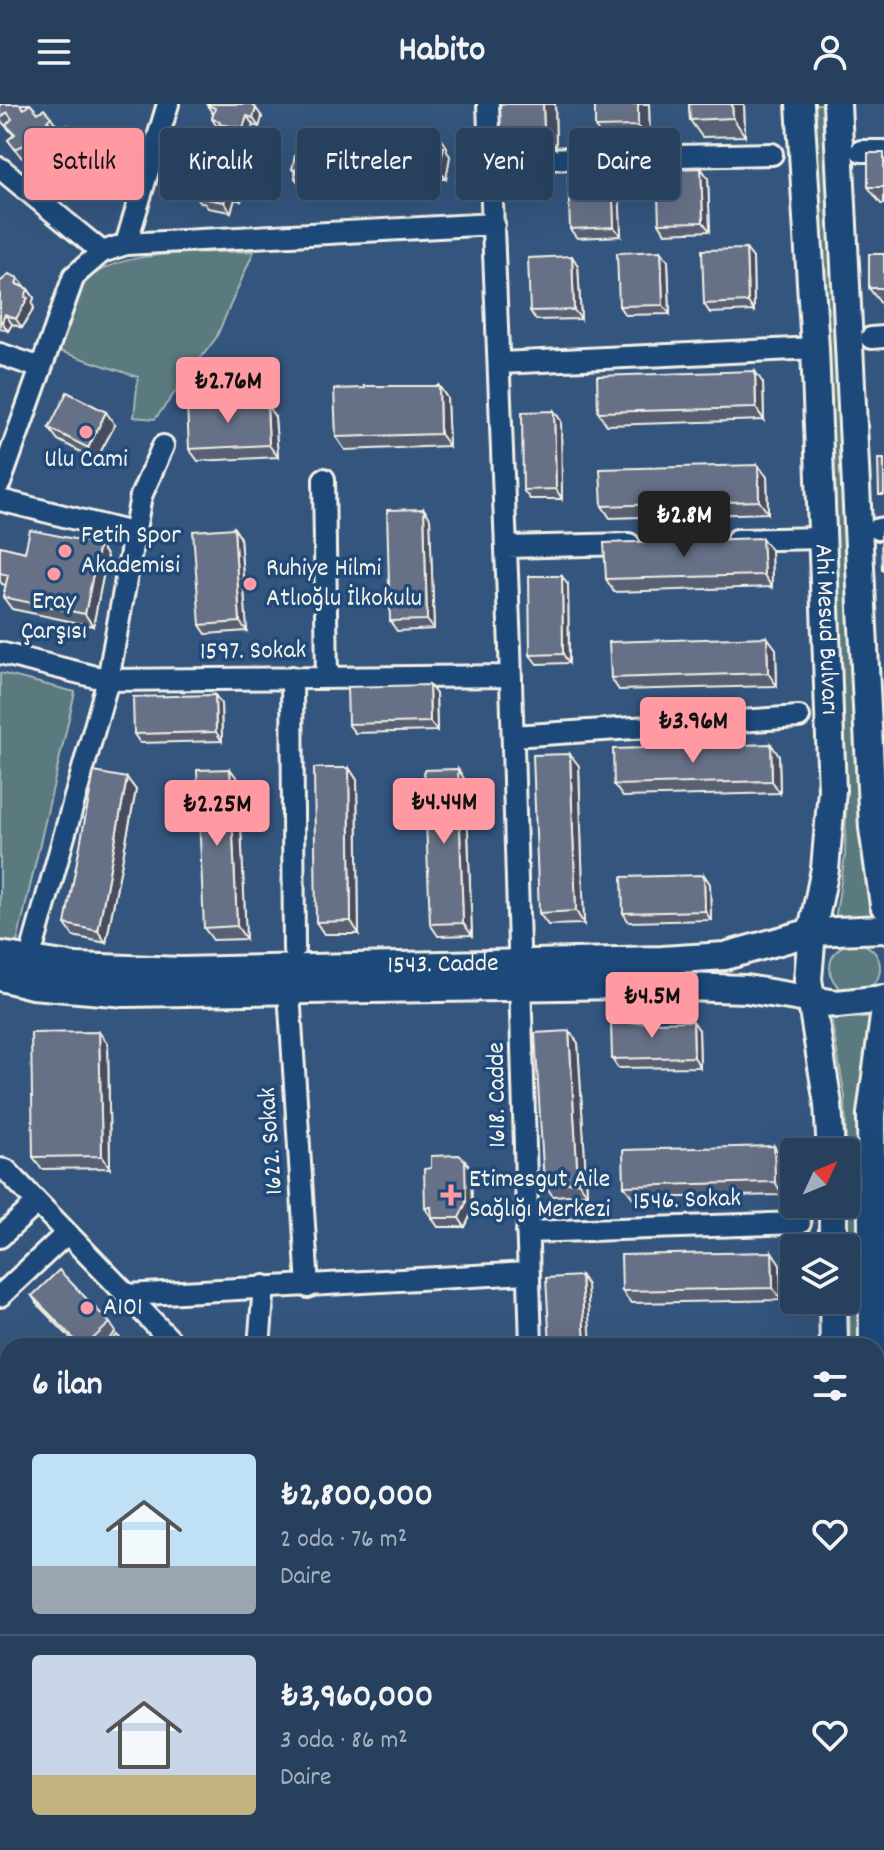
<!DOCTYPE html>
<html lang="tr">
<meta charset="utf-8">
<style>
body{margin:0;font-family:Dekko,sans-serif;background:#334b67;color:#f1f3f6;height:100vh;display:flex;flex-direction:column;font-size:30px;white-space:nowrap}
*{box-sizing:border-box;margin:0}
p{font-size:26px;color:#a4afbc}
.icon{flex:none;width:44px;height:44px;fill:none;stroke:currentColor;stroke-width:2;stroke-linecap:round;stroke-linejoin:round}
.map{position:relative;flex:1;overflow:hidden}
.sheet{position:absolute;left:0px;top:1234px;width:884px;height:512px;display:flex;flex-direction:column;background:#27405e;border-radius:24px 24px 0 0;box-shadow:0 8px 32px #0002,0 0 0 2px #435973}
.sheet>*{flex:none}
.guide{position:absolute;left:24px;top:24px;width:836px;height:72px;display:flex;gap:16px}
.needle{width:52px;rotate:46deg}
.buttons{position:absolute;left:780px;top:1034px;display:grid;gap:16px}
.buttons a{display:grid;place-items:center;width:80px;height:80px;border-radius:8px;background:#27405e;box-shadow:0 8px 32px #0002,0 0 0 2px #435973;font-size:40px}
.price{position:absolute;translate:-50% -68px;padding:0 18px;border-radius:8px;background:#ff9aa2;color:#111;font-size:26px;line-height:52px;filter:drop-shadow(0 2px 4px #0008)}
.price::after{content:'';position:absolute;left:50%;top:48px;width:24px;height:18px;margin-left:-12px;background:inherit;clip-path:polygon(0 0,100% 0,50% 100%)}
.price.on{background:#222;color:#fff}
ul{padding:0;list-style:none}
li{display:flex;align-items:center;gap:24px;height:200px;padding:0 32px}
li+li{border-top:2px solid #435973}
li span{display:grid;place-items:center;flex:none;width:224px;height:160px;border-radius:8px;color:#555}
li>.icon{margin-inline-start:auto}
span .icon{width:96px;height:96px;fill:#fffc;stroke-width:1}
li b{font-size:34px}
h2{display:flex;justify-content:space-between;align-items:center;height:96px;padding:0 32px;font-size:34px}
.pill{padding:0 28px;border-radius:8px;background:#27405e;box-shadow:0 8px 32px #0002,0 0 0 2px #435973;font-size:28px;line-height:72px}
.pill.on{background:#ff9aa2;color:#111}
header{display:flex;justify-content:space-between;align-items:center;height:104px;padding:0 32px;background:#27405e;font-size:36px;font-weight:700}
.map>svg:first-child{display:block}
.green{fill:#5a7a7f;stroke:#a7b6b4;stroke-width:2}
.lines{fill:none;stroke-linecap:round;stroke-linejoin:round}
.minor-casing{stroke:#f4f1e8;stroke-width:26}
.major-casing{stroke:#f4f1e8;stroke-width:32}
.minor{stroke:#1f4a7a;stroke-width:20}
.major{stroke:#1f4a7a;stroke-width:26}
.wall{fill:#586073;stroke:#f4f1e8;stroke-width:2}
.shaded-wall{fill:#474e5e;stroke:#f4f1e8;stroke-width:2}
.building{fill:#667086;stroke:#f4f1e8;stroke-width:2}
.poi-dot{fill:#ff9aa2;stroke:#1f4a7a;stroke-width:3}
.labels{text-anchor:middle;dominant-baseline:central;stroke-width:7;stroke-linejoin:round;paint-order:stroke}
.poi-label{font-size:26px;fill:#f4f1e8;stroke:#1f4a7a;text-anchor:start}
.street-label{font-size:26px;fill:#f4f1e8;stroke:#1f4a7a}
</style>
<header><svg class="icon" aria-label="menu" viewBox="0 0 24 24"><path d="M4 6h16M4 12h16M4 18h16"/></svg>Habito<svg class="icon" aria-label="person" viewBox="0 0 24 24"><circle cx="12" cy="8" r="4"/><path d="M4 21q1-7 8-7t8 7"/></svg></header>
<div class="map">
<svg width="884" height="1746" viewBox="0 0 884 1746">
<rect width="100%" height="100%" fill="#34557e"/>
<filter id="ink" filterUnits="userSpaceOnUse"><feTurbulence type="fractalNoise" baseFrequency=".0125" numOctaves="2"/><feDisplacementMap in="SourceGraphic" scale="16" xChannelSelector="R" yChannelSelector="G"/><feConvolveMatrix kernelMatrix="1 2 1 2 8 2 1 2 1" color-interpolation-filters="sRGB"/></filter>
<g filter="url(#ink)">
<path class="green" d="M813,0H826L835,129L857,667L872,817L835,816L845,752L846,704Z
M254,147L216,234L155,315L134,313L138,273L56,246C65,226 72,194 86,178C115,143 211,150 254,147Z
M0,569L75,588L16,843L0,839Z
M830 864a25 25 0 1 1 50 0a25 25 0 1 1-50 0Z
M831,913L871,914L860,986L861,1242H850L845,993Z
M780,1738H816V1746H780Z"/>
<g class="lines">
<defs>
<path id="minor" d="M488,0L510,544L531,1242
M861,47H884
M490,56L772,50
M0,64L102,148
M126,140L494,120
M871,234L884,233
M0,250L41,264
M500,259L815,244
M324,375L327,573
M0,379L74,172L102,148L126,140L168,0
M0,396L132,429
M878,425L884,424
M737,436L821,434
M506,443L629,440
M0,549L108,576L511,572
M292,573L294,845
M513,632L799,613
M34,839L108,576L141,392L163,342
M289,888L308,1183
M0,1065L6,1066L127,1191L528,1169
M527,1128L800,1119
M0,1133L37,1099
M127,1191L176,1242
M0,1192L67,1129
M259,1242L264,1182
M0,1427L8,1435
M0,1711L8,1719
M26,1738L33,1746
M299,1738L307,1746
M409,1746L418,1738"/>
<g id="major">
<path id="s1" d="M800,0L815,244L832,686L825,765L812,828L808,875L828,1000L831,1048"/>
<path d="M837,0L873,724L884,801"/>
<path id="s2" d="M0,851L76,863L181,867L662,856L725,852L812,828L884,825"/>
<path d="M0,873L32,881L126,889L622,881L746,885L837,900L884,895"/>
<path d="M833,1100V1144"/>
<path d="M833,1196L834,1242"/>
<path d="M873,1242L871,1010L884,913"/>
<path d="M876,1575L881,1746"/>
<path d="M836,1738V1746"/>
</g>
</defs>
<use href="#minor" class="minor-casing"/>
<use href="#major" class="major-casing"/>
<use href="#minor" class="minor"/>
<use href="#major" class="major"/>
</g>
<path class="wall" d="M0,0H30L38,9L51,13L57,22L56,23L76,29L82,38L78,41L86,52L71,70L69,68L62,73L54,65L48,70L34,52L37,49L35,48L22,54L8,36L14,31L0,16Z
M555,0L556,44L513,45L501,28Z
M595,0H649L650,40L608,41L595,23Z
M689,0H744L745,32L702,33L690,16Z
M207,1L254,3L262,13L259,23L253,21L249,33L231,30L235,33L241,42L239,50L244,57L241,68L236,66L235,67L238,71L236,77L244,87L241,97L235,95L231,108L208,104L205,100L200,98L193,89L195,84L189,75L199,67L201,57L195,54L189,44L200,36L224,27L218,24L212,15L213,10Z
M350,30L355,37L370,47L369,52L372,55L388,39L400,33L404,38L433,33L447,43V48L450,52L446,75H434V83L422,82L417,75L409,76L404,90H392L386,80H380L373,70L374,67L371,63L368,79H356V87L344,86L339,79L331,80L326,94L315,93L308,84L302,83L295,74L296,70L292,65L310,43L322,37L325,42L335,40Z
M884,49V100H881L868,83Z
M701,64L708,74L710,127L665,129L659,119Z
M612,70L619,79L621,132L577,134L570,125Z
M746,145L753,154L754,207L710,209L704,200Z
M661,147L668,157L670,210L625,211L619,202Z
M884,150V201H882L869,184Z
M578,162L581,215L536,216L530,207Z
M0,178L28,185L34,194L32,200L34,204L22,224L12,220L8,227L0,224Z
M763,279L764,316L607,321L598,308Z
M439,282L447,294L449,342L345,346L336,333Z
M259,296L262,301L275,313L278,353L198,357L189,345Z
M554,307L561,317L562,395H530L523,386Z
M115,321L96,356L58,336L49,324Z
M767,373L768,409L610,414L602,402Z
M430,414L434,525L397,527L390,517Z
M234,424L240,433L247,527L206,530L200,521Z
M99,440L107,453L93,522L12,505L3,493L6,481L2,480L0,477V442L25,448Z
M771,446L772,483L614,488L606,475Z
M568,481L569,559L537,560L530,551Z
M767,533L776,545L777,582L619,586L611,574Z
M429,581L436,590L437,627L355,629L348,620Z
M215,591L221,600L222,637L140,639L134,630Z
M779,652L780,689L623,693L614,681Z
M579,662L584,820L548,821L539,809Z
M349,664L357,676L359,830H324L316,818Z
M230,665L239,677L246,835L213,836L204,824Z
M458,665L466,678L472,831L438,832L430,820Z
M127,674L136,686L106,839L73,832L65,820Z
M704,771L710,780L711,816L629,818L623,809Z
M699,926L700,963L618,964L612,955Z
M569,927L578,939L587,1090L553,1092L544,1080Z
M108,940L110,1064L42,1065L33,1053Z
M774,1042L782,1055L783,1091L633,1094L624,1082Z
M465,1056L471,1065L472,1108L465,1123H438L425,1104L431,1064Z
M772,1148L780,1160L781,1196L631,1199L622,1187Z
M32,1192L110,1219L116,1228L102,1242H78L38,1201Z
M8,1485V1562L0,1552V1538L2,1536Z
M8,1625V1682L0,1674V1627Z
M57,1738H85L87,1740L81,1746H65Z
M205,1738H256V1739L250,1746H202L205,1742Z"/>
<path class="shaded-wall" d="M543,0H555L556,44L544,27Z
M638,0H649L650,40L638,22Z
M732,0H744L745,32L733,14Z
M256,4L262,13L259,23L253,14Z
M247,12L253,21L249,33L243,24Z
M228,27L234,35L235,33L241,42L239,50L244,57L241,68L234,58L227,31Z
M441,34L447,43V48L450,52L446,75L439,66Z
M363,38L370,47L369,52L372,56L368,79L361,70Z
M80,43L86,52L71,70L64,61Z
M229,57L238,71L235,79L229,70L228,60Z
M701,64L708,74L710,127L703,118Z
M427,66L434,75V83L427,74Z
M402,67L409,76L404,90L397,81Z
M350,69L356,79V87L349,78Z
M612,70L619,79L621,132L614,123Z
M324,71L331,80L326,94L319,85Z
M237,78L244,87L241,97L235,88Z
M228,86L235,95L231,108L224,98Z
M746,145L753,154L754,207L748,198Z
M661,147L668,157L670,210L663,201Z
M572,152L578,162L581,215L574,206Z
M18,174L25,183L16,180Z
M28,185L34,194L32,200L34,204L22,224L16,215Z
M5,210L12,220L8,227L2,218Z
M755,267L763,279L764,316L756,304Z
M439,282L447,294L449,342L440,330Z
M267,301L275,313L278,353L269,341Z
M554,307L561,317L562,395L556,385Z
M106,308L115,321L96,356L88,344Z
M758,361L767,373L768,409L759,397Z
M424,405L430,414L434,525L427,516Z
M234,424L240,433L247,527L240,518Z
M762,434L771,446L772,483L764,471Z
M99,440L107,453L93,522L85,510Z
M562,472L568,481L569,559L563,550Z
M767,533L776,545L777,582L768,569Z
M429,581L436,590L437,627L430,618Z
M215,591L221,600L222,637L216,628Z
M771,640L779,652L780,689L772,677Z
M570,650L579,662L584,820L576,807Z
M349,664L357,676L359,830L351,817Z
M230,665L239,677L246,835L237,822Z
M458,665L466,678L472,831L463,819Z
M127,674L136,686L106,839L98,827Z
M704,771L710,780L711,816L705,807Z
M693,917L699,926L700,963L694,953Z
M569,927L578,939L587,1090L578,1078Z
M99,928L108,940L110,1064L102,1052Z
M774,1042L782,1055L783,1091L775,1078Z
M465,1056L471,1065L472,1108L465,1123L459,1114Z
M772,1148L780,1160L781,1196L773,1184Z
M581,1172L587,1181L591,1242H585Z"/>
<path class="building" d="M0,0H19L24,5L30,0L38,9L44,5L51,13L47,17L58,24L69,21L76,29L71,33L80,43L64,61L62,58L55,64L48,55L41,61L34,52L40,47L29,39L15,45L8,36L15,30L6,21L12,15L7,8L1,14H0Z
M207,0H251L256,4L253,14L247,12L243,24L219,20L220,17L212,15L215,4L207,1Z
M500,0H543L544,27L501,28Z
M595,0H638V22L595,23Z
M689,0H732L733,14L690,16Z
M204,24L228,27L227,31L235,33L231,46L238,48L234,58L229,57L228,60L231,62L229,70L237,78L235,88L228,86L224,98L201,94L202,92L193,89L197,78L189,75L192,64L199,67L201,53L189,44L192,34L200,36Z
M418,26L428,27V33L441,34V43H444L439,66H427V74L416,73V65L402,67L397,81L386,80L387,71L373,70L374,62H370L375,39H388L389,32L400,33V39H403L404,36H413Z
M340,30H350V37L363,38V46L366,47L361,70L350,69L349,78L338,77V69L324,71L319,85L308,84L309,75L295,74L296,66L292,65L297,42L310,43L311,36L322,37V42L325,43L326,39L335,40Z
M868,49H884V83H868Z
M701,64L703,118L659,119L657,66Z
M612,70L614,123L570,125L568,71Z
M746,145L748,198L704,200L702,146Z
M661,147L663,201L619,202L617,149Z
M869,150H884V184H869Z
M572,152L574,206L530,207L528,154Z
M9,170L18,174L16,180L28,185L25,193L28,194L16,215L5,210L2,218L0,217V178Z
M755,267L756,304L598,308L597,272Z
M364,282H439L440,330L336,333L334,285L365,284Z
M67,288L106,308L88,344L49,324Z
M259,296V301H267L269,341L189,345L187,300Z
M554,307L556,385L523,386L522,308Z
M878,355H884V391H879Z
M758,361L759,397L602,402L600,365Z
M424,405L427,516L390,517L387,406Z
M234,424L240,518L200,521L193,427Z
M30,426L99,440L85,510L3,493L8,471L0,469V442L25,448Z
M881,429H884V466H882Z
M762,434L764,471L606,475L604,439Z
M529,472H562L563,550L530,551Z
M767,533L768,569L611,574L609,538Z
M429,581L430,618L348,620L347,583Z
M215,591L216,628L134,630L133,593Z
M771,640L772,677L614,681L613,645Z
M570,650L576,807L539,809L533,651Z
M314,664H349L351,817L316,818Z
M230,665L237,822L204,824L197,666Z
M458,665L463,819L430,820L424,666Z
M94,668L127,674L98,827L65,820Z
M704,771L705,807L623,809L622,773Z
M693,917L694,953L612,955L611,919Z
M569,927L578,1078L544,1080L535,929Z
M99,928L102,1052L33,1053L31,929Z
M774,1042L775,1078L624,1082L623,1046Z
M459,1051L465,1056L466,1099L459,1114H432L431,1103L425,1104L424,1065L431,1064V1052Z
M772,1148L773,1184L622,1187L621,1151Z
M59,1166L110,1219L85,1242H81L32,1192Z
M581,1172L585,1242H550L546,1174Z
M117,1231L128,1242H106Z
M774,1237V1242H623V1240Z
M8,1249V1286L0,1278V1257Z
M0,1280L8,1288V1371L0,1363Z
M0,1477L8,1485V1553L2,1552L0,1550V1538L2,1536L0,1520Z
M8,1625V1664L1,1671L0,1627Z
M205,1738H238L230,1746H202L205,1742Z"/>
</g>
<g class="poi-dot">
<circle cx="86" cy="328" r="8"/>
<circle cx="65" cy="447" r="8"/>
<circle cx="54" cy="470" r="8"/>
<circle cx="250" cy="480" r="8"/>
<path d="M447 1079h8v8h8v8h-8v8h-8v-8h-8v-8h8z"/>
<circle cx="87" cy="1204" r="8"/>
</g>
<g class="labels">
<g class="poi-label">
<text x="86" y="356" text-anchor="middle">Ulu Cami</text>
<text x="81" y="432">Fetih Spor<tspan x="81" dy="30">Akademisi</tspan></text>
<text x="266" y="465">Ruhiye Hilmi<tspan x="266" dy="30">Atlıoğlu İlkokulu</tspan></text>
<text x="54" y="498" text-anchor="middle">Eray<tspan x="54" dy="30">Çarşısı</tspan></text>
<text x="469" y="1076">Etimesgut Aile<tspan x="469" dy="30">Sağlığı Merkezi</tspan></text>
<text x="103" y="1204">A101</text>
</g>
<g class="street-label">
<text stroke="none"><textPath href="#s1" startOffset="526">Ahi Mesud Bulvarı</textPath></text>
<text transform="translate(253 548) rotate(-1)">1597. Sokak</text>
<text stroke="none"><textPath href="#s2" startOffset="444">1543. Cadde</textPath></text>
<text transform="translate(498 991) rotate(-91)">1618. Cadde</text>
<text transform="translate(272 1037) rotate(-94)">1622. Sokak</text>
<text transform="translate(687 1097) rotate(-2)">1546. Sokak</text>
</g>
</g>
</svg>
<div class="buttons">
<a><svg class="needle" viewBox="-14 -14 28 28"><path d="M0-13l5 13h-10z" fill="#e53935"/><path d="M0 13l5-13h-10z" fill="#a4afbc"/></svg></a>
<a><svg class="icon" aria-label="layers" viewBox="0 0 24 24"><path d="M12 4l9 5-9 5-9-5zM3 14l9 5 9-5"/></svg></a>
</div>
<b class="price" style="left:228px;top:321px">₺2.76M</b>
<b class="price on" style="left:684px;top:455px">₺2.8M</b>
<b class="price" style="left:693px;top:661px">₺3.96M</b>
<b class="price" style="left:444px;top:742px">₺4.44M</b>
<b class="price" style="left:217px;top:744px">₺2.25M</b>
<b class="price" style="left:652px;top:936px">₺4.5M</b>
<div class="guide">
<a class="pill on">Satılık</a>
<a class="pill">Kiralık</a>
<a class="pill">Filtreler</a>
<a class="pill">Yeni</a>
<a class="pill">Daire</a>
</div>
<section class="sheet">
<h2>6 ilan<svg class="icon" aria-label="filters" viewBox="0 0 24 24"><path d="M4 7h16M4 17h16"/><circle cx="9" cy="7" r="2"/><circle cx="15" cy="17" r="2"/></svg></h2>
<ul>
<li><span style="background:linear-gradient(#bfe0f5 70%,#9aa5b1 0)"><svg class="icon" aria-label="home" viewBox="0 0 24 24"><path d="M3 11l9-7 9 7M6 9v11h12V9"/></svg></span><div><b>₺2,800,000</b><p>2 oda · 76 m²</p><p>Daire</p></div><svg class="icon" aria-label="heart" viewBox="0 0 24 24"><path d="M12 20l-8-8c-3-5 5-10 8-4 3-6 11-1 8 4z"/></svg></li>
<li><span style="background:linear-gradient(#c9d6e8 75%,#c2b280 0)"><svg class="icon" aria-label="home" viewBox="0 0 24 24"><path d="M3 11l9-7 9 7M6 9v11h12V9"/></svg></span><div><b>₺3,960,000</b><p>3 oda · 86 m²</p><p>Daire</p></div><svg class="icon" aria-label="heart" viewBox="0 0 24 24"><path d="M12 20l-8-8c-3-5 5-10 8-4 3-6 11-1 8 4z"/></svg></li>
</ul>
</section>
</div>
